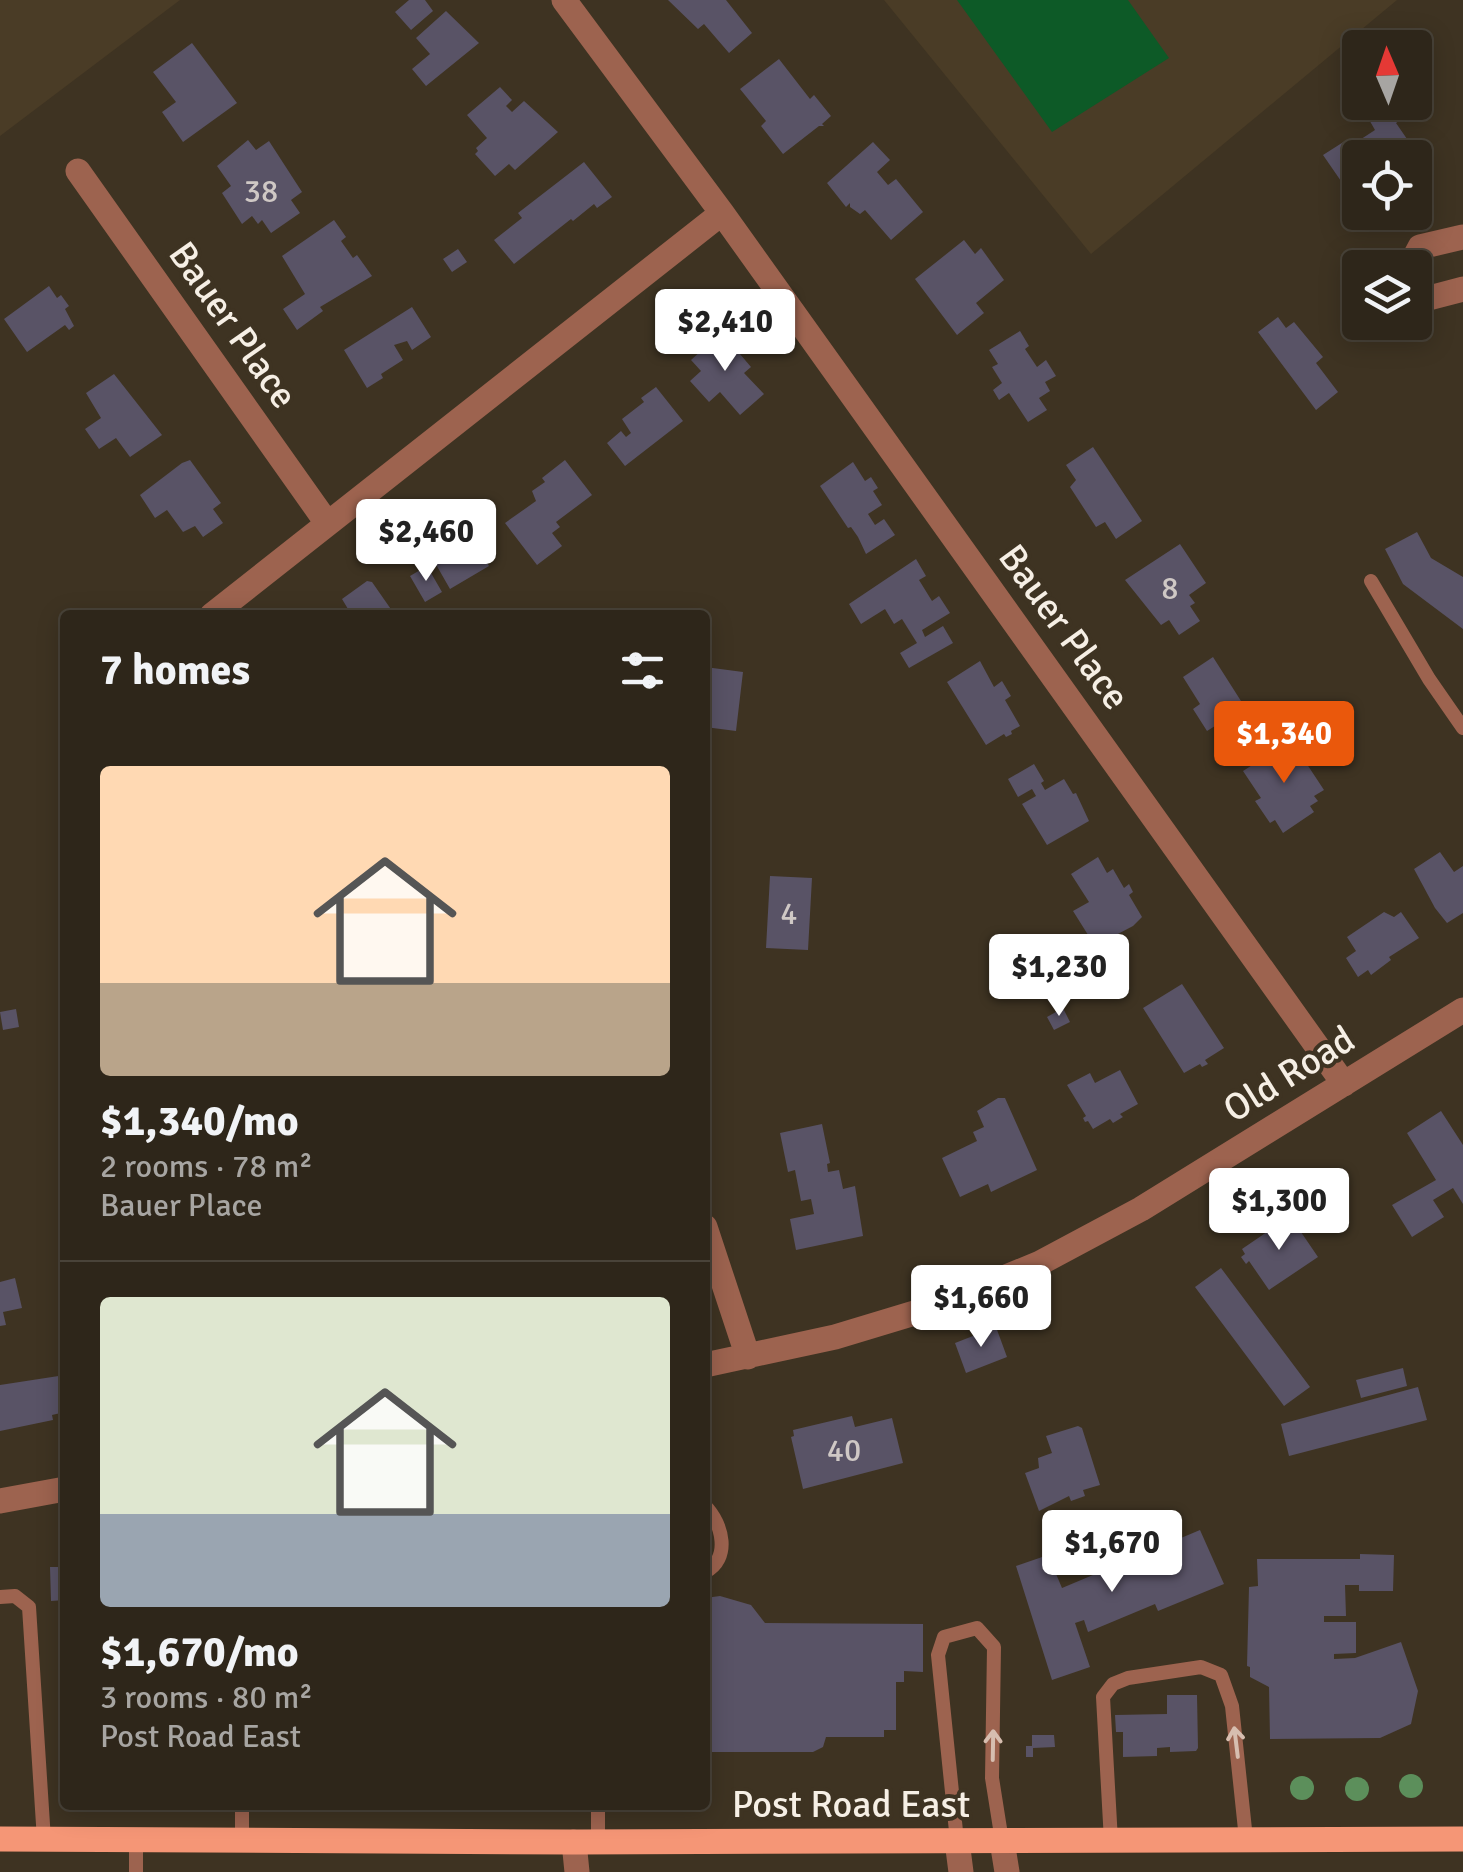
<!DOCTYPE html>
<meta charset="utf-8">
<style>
body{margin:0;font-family:Signika,sans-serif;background:#3a3227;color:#f1f3f6;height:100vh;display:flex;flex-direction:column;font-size:38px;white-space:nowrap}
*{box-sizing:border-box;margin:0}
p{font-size:32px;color:#a7a5a2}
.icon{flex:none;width:55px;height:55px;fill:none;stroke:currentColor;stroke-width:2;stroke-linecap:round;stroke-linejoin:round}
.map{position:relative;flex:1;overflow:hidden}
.drawer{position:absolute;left:60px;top:610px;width:650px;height:1200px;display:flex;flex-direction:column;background:#2e261a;border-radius:10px;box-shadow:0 5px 25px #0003,0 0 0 2px #494339}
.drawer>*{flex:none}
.needle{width:65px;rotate:358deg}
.controls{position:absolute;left:1342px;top:30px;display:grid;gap:20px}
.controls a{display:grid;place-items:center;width:90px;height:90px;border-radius:10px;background:#2e261a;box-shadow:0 5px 25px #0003,0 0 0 2px #494339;font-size:50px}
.price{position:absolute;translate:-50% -85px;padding:0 22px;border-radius:10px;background:#fff;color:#222;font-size:32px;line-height:65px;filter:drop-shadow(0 2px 5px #0008)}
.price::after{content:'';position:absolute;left:50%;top:60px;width:30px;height:22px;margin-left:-15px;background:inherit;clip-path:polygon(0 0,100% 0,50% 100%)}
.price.active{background:#ea580c;color:#fff}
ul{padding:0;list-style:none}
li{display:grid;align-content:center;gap:20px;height:530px;padding:0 40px}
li+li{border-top:2px solid #494339}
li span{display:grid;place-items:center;height:310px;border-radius:10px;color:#555}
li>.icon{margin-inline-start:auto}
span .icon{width:180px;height:180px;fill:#fffc;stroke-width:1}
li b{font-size:42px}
h2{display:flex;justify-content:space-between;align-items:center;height:120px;padding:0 40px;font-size:42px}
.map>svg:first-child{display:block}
.built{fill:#4a3c26}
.green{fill:#0d5a27}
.building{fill:#595366}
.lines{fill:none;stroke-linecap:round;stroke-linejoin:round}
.service{stroke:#9d634f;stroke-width:14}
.minor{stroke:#9d634f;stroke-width:25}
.primary{stroke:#f59676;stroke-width:25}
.tree{fill:#5c8f5b}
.oneway{stroke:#d7beb0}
.labels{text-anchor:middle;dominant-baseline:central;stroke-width:8;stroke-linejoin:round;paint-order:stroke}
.number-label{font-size:32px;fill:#cfc8c5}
.street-label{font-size:38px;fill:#f6efe5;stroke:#3e3322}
</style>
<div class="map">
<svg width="1463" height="1872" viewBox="0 0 1463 1872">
<rect width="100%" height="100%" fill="#3e3322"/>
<path class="built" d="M0,0H180L0,136Z
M884,0H1397L1091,254Z"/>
<path class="green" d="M957,0H1128L1169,58L1052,132Z"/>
<path class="building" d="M409,0H425L433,11L411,30L395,12Z
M668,0H726L752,33L729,53L704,24L698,29Z
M446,11L479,43L426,86L412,69L430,54L416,38Z
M192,43L237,103L183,142L162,112L176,102L153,72Z
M779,59L810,99L814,95L831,116L822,124L824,126H819L783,154L761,126L766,121L740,89Z
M1415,73L1432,98L1396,123L1416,152L1409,158H1360V191L1352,197L1323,155L1345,141L1349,147L1375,130L1367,116L1385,104L1388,108L1395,102H1415Z
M500,87L512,100L506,106L512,112L524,101L558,132L515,170L509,164L495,176L475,154L478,151L476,148L487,138L467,115Z
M248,140L256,150L269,141L302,192L291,200L300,213L271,233L262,220L258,224L252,216L242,224L222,193L231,186L217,166Z
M873,142L890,160L877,172L888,185L896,179L923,212L891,240L865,210L860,214L850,207V203L846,207L827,183Z
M584,162L612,197L597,208L594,204L573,221L571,219L514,264L494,240L522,218L518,213Z
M334,220L346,237L341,241L353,258L357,255L372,276L320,307L323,311L297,330L283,309L305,294L282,256Z
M964,240L975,254L981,248L1004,280L976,303L984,313L957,335L915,279Z
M458,249L467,262L452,272L443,259Z
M49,286L57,298L61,295L69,306L65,309L74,326L69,330L65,325L27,352L4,319Z
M412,307L431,337L412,350L407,341L394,345L403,360L381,374L383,378L367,388L344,350Z
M1278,317L1286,328L1294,322L1323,357L1316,363L1338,392L1316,410L1258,332Z
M724,330L737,344L734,347L751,367L744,373L764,394L740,415L720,392L709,402L690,381L701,371L691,360Z
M1020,331L1029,346L1025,349L1037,367L1046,360L1056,376L1045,382L1050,391L1039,398L1047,410L1028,422L1009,393L999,400L993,390L1002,383L992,367L998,364L989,350Z
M114,374L162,435L130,457L116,438L99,449L85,429L101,418L86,393Z
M656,387L683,421L625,466L607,443L621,431L626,437L631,433L622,419L644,402L641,398Z
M1093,447L1142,521L1116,539L1105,522L1096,527L1070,487L1076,480L1066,465Z
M190,460L221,503L213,509L223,523L203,537L195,526L183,532L167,510L155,518L140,495L182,463Z
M565,460L592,495L556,522L560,527L552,533L562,546L537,565L505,523L536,501L532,491L545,482L542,478Z
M853,462L865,481L871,477L878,488L873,491L882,505L868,514L875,525L884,519L895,535L866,554L858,537L851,527L848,528L820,486Z
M467,527L489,566L450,589L430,554L442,547L440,543Z
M1417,532L1431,558L1463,577V629L1403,584L1385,549Z
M1180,544L1206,583L1189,595L1195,603L1190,606L1200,621L1179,635L1169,620L1161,625L1125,580Z
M916,559L926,576L919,580L932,601L939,596L950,613L922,630L925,637L943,626L953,643L909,668L900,653L917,643L902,619L894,624L885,609L861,624L849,604Z
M427,566L442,592L425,602L410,576Z
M367,581L372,582L395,615H340L348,609L342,599Z
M1213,657L1248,712L1243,714L1249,723L1223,739L1215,726L1207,731L1193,709L1200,704L1183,677Z
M980,661L994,687L1002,681L1011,696L1005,700L1020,726L1011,731L1012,734L1006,737L1004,734L986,745L947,682Z
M705,667L743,672L736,731L705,727Z
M1291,740L1324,790L1314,796L1318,801L1310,806L1314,812L1283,833L1275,820L1270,823L1255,801L1261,798L1243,771Z
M1034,764L1044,781L1041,783L1045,790L1064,779L1073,794L1076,793L1089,821L1047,845L1022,804L1036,796L1032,789L1018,797L1008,779Z
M1440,852L1454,872L1463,866V913L1447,923L1435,908L1414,869Z
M1098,857L1107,873L1113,869L1124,888L1129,884L1133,892L1129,895L1142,917L1133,926L1095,946L1073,911L1089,902L1071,874Z
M770,876L812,878L808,950L766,948Z
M1384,912L1394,917L1401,912L1419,938L1389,957L1391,960L1371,975L1368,970L1358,977L1346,958L1356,951L1347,937Z
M1182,984L1224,1048L1205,1060L1208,1064L1202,1067L1200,1064L1184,1073L1143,1008Z
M1063,1008L1070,1022L1054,1030L1047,1017Z
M16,1009L19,1027L3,1030L0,1012Z
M1120,1070L1138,1104L1120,1114L1123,1117L1113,1123L1110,1119L1093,1129L1088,1121L1085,1122L1083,1118L1086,1116L1067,1085L1090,1073L1095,1083Z
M998,1098H1005L1037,1170L991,1192L988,1184L960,1197L942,1158L977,1141L973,1132L984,1127L977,1111Z
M1441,1111L1463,1145V1204L1453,1188L1433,1200L1444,1217L1412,1237L1392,1205L1436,1180L1407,1133Z
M822,1124L830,1163L827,1164L828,1172L839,1170L843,1189L855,1186L863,1236L796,1250L790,1219L814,1214L811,1199L801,1201L795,1170L788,1172L780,1133Z
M1290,1216L1318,1257L1269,1290L1249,1261L1246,1264L1241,1257L1245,1254L1242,1249Z
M1221,1268L1310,1387L1284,1406L1195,1287Z
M15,1278L22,1308L3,1312L6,1325L0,1326V1282Z
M996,1327L1007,1357L966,1373L955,1343Z
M1403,1368L1407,1386L1361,1398L1356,1380Z
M65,1375V1412L52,1415L53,1420L0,1431V1385Z
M1418,1387L1427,1420L1289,1456L1281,1424Z
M852,1416L855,1427L892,1418L903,1463L803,1489L791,1437L794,1436L793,1430Z
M1078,1426L1082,1428L1100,1485L1083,1490L1085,1496L1071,1501L1069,1496L1039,1511L1025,1473L1039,1468L1038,1458L1052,1453L1046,1436Z
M1200,1530L1224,1584L1158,1611L1155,1604L1088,1632L1084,1620L1075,1623L1090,1667L1052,1680L1016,1566L1048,1555L1062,1588Z
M1360,1554L1394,1555L1393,1591H1359V1585H1345L1346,1616H1324V1622H1356V1653L1334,1654V1659L1355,1658L1401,1642L1418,1691L1411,1724L1380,1738L1270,1739L1269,1687L1250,1677V1667L1247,1666L1249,1587L1258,1586L1257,1559H1360Z
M50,1567H65V1600L51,1601Z
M720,1596L751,1605L765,1623L923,1624V1672L904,1671V1682H896V1730H884V1737H826L823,1747L813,1752H705V1598Z
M1167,1695H1197L1198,1748L1196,1751L1170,1752V1747L1157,1748V1756L1123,1757V1732H1116L1115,1715L1167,1714Z
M1032,1735H1054L1055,1747L1033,1748V1757H1026V1746H1032Z"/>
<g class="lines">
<path class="service" d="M1371,581L1429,679L1463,728
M705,1506C723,1524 731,1559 705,1572
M0,1597L15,1596L29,1607L44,1840
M242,1805V1842
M598,1805V1842
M136,1840V1872
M957,1841L938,1655L944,1637L977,1628L994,1647L992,1778L1002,1841
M1111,1841L1103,1697L1113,1684L1128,1678L1201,1667L1221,1675L1232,1706L1246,1839"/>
<path class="minor" d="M564,0L722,213L1344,1084
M78,171L327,523
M1409,268L1420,247L1463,237
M1415,291L1429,298L1463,289
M212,615L722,213
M705,1227L748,1357
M705,1365L835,1337L931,1308L1040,1263L1141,1209L1463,1010
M0,1501L65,1489
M957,1841L961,1872
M1002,1841L1007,1872
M574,1842L577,1872"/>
<path class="primary" d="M0,1839L574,1842L1463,1839"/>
</g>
<g class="tree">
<circle cx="1411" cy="1786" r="12"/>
<circle cx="1302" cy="1788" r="12"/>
<circle cx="1357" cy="1789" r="12"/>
</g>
<defs><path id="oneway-shaft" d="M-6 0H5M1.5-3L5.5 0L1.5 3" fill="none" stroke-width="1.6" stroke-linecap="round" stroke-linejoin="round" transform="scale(2.5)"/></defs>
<g class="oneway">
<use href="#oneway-shaft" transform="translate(1236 1742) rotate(-97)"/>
<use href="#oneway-shaft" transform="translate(993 1745) rotate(-89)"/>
</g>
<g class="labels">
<g class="number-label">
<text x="261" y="191">38</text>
<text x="1170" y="588">8</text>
<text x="789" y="913">4</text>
<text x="844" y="1450">40</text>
</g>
<g class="street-label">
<text transform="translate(233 325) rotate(55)">Bauer Place</text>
<text transform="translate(1064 627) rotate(54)">Bauer Place</text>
<text transform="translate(1289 1074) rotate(-32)">Old Road</text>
<text x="851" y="1804">Post Road East</text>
</g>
</g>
</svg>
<div class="controls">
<a><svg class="needle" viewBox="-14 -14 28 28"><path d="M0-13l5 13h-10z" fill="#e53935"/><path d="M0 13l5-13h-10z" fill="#a7a5a2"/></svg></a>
<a><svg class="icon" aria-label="locate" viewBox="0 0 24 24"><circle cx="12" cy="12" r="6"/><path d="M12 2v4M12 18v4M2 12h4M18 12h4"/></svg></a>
<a><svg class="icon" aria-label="layers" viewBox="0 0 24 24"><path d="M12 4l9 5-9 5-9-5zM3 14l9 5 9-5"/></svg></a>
</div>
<b class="price" style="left:725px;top:374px">$2,410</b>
<b class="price" style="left:426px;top:584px">$2,460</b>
<b class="price active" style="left:1284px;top:786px">$1,340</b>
<b class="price" style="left:1059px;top:1019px">$1,230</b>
<b class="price" style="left:1279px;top:1253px">$1,300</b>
<b class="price" style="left:981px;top:1350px">$1,660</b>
<b class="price" style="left:1112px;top:1595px">$1,670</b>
<section class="drawer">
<h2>7 homes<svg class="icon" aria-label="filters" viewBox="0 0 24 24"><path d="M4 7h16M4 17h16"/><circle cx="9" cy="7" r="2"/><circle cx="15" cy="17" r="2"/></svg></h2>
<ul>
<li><span style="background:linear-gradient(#ffd9b3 70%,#b9a48a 0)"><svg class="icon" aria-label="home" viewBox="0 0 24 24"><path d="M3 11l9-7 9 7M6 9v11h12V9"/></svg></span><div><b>$1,340/mo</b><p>2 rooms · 78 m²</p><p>Bauer Place</p></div></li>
<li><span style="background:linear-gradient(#dfe7d0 70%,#9aa5b1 0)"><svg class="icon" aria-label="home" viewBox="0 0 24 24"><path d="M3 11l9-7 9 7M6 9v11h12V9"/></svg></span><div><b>$1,670/mo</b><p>3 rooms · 80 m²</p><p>Post Road East</p></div></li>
</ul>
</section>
</div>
